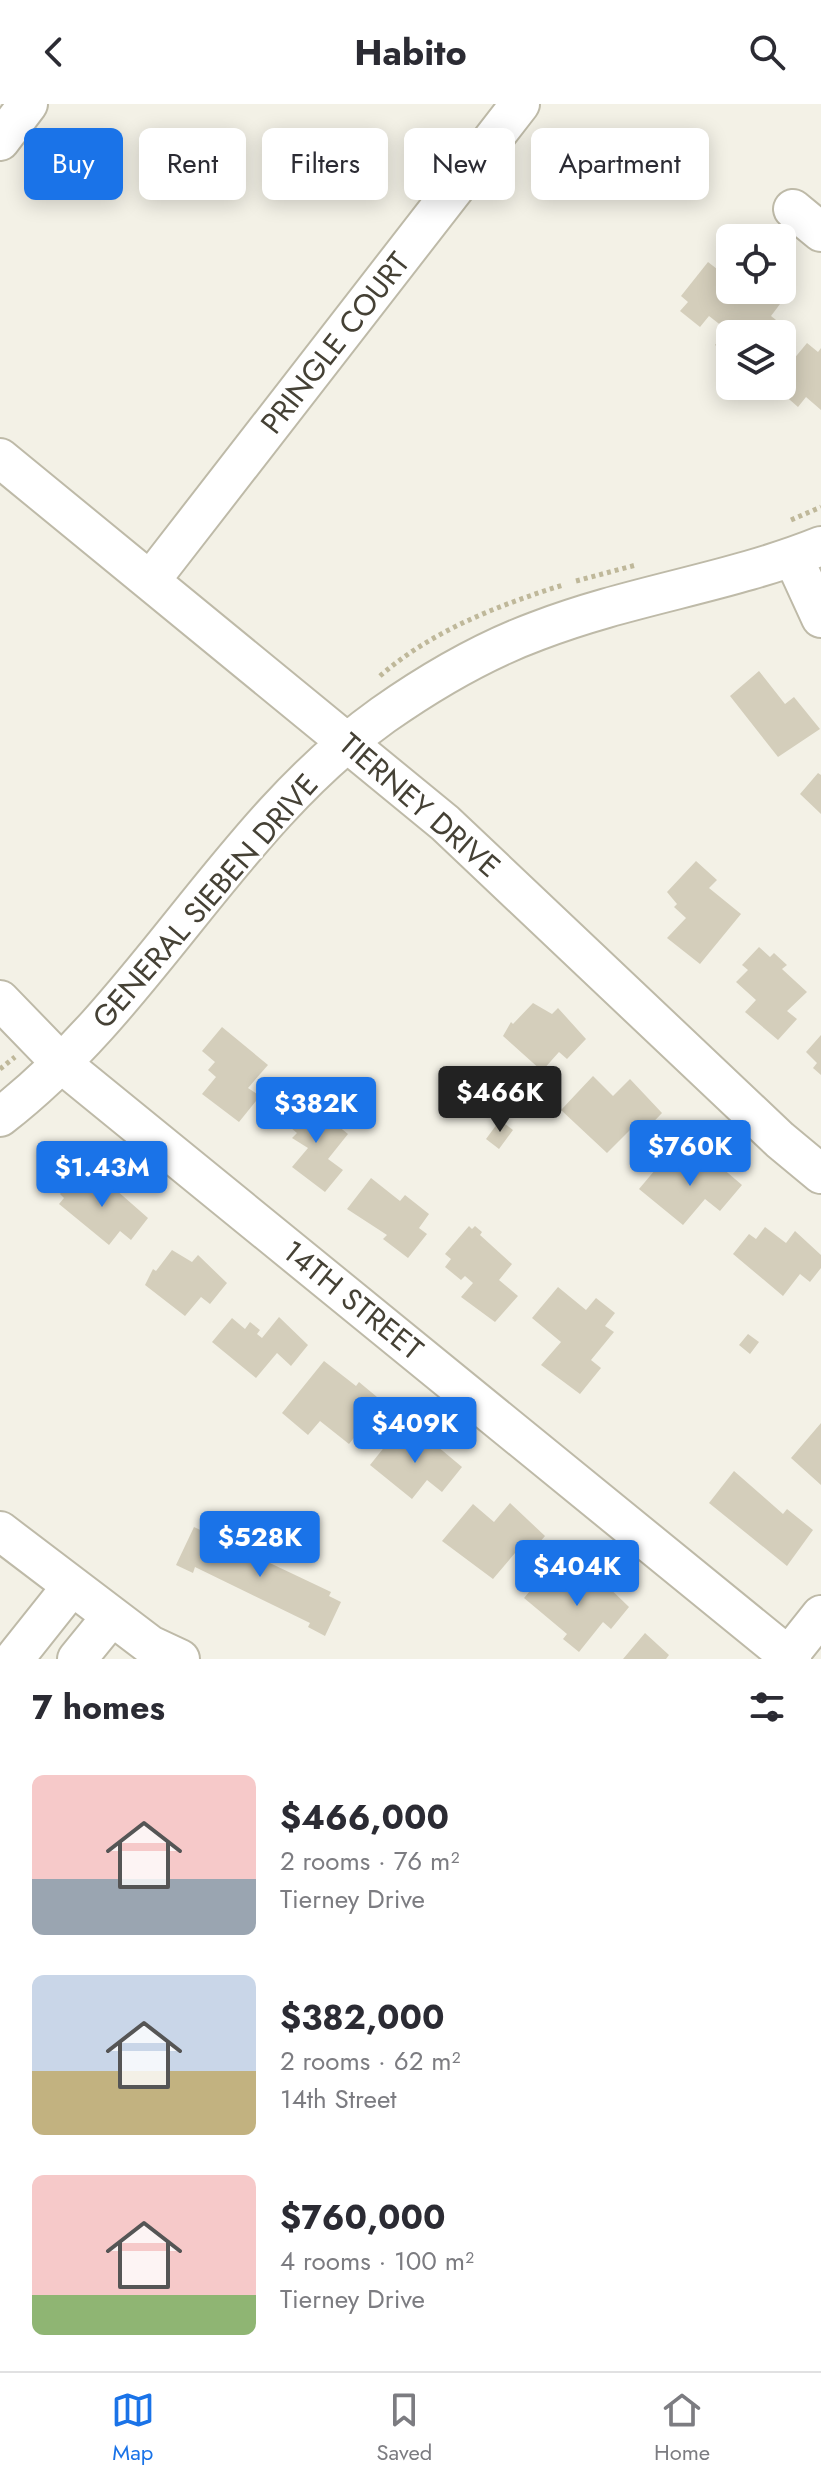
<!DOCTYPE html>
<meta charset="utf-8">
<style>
body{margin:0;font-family:Jost,sans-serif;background:#f7f7f7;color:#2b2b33;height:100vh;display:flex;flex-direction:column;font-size:30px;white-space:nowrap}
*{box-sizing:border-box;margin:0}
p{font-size:26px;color:#7c7c81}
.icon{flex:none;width:44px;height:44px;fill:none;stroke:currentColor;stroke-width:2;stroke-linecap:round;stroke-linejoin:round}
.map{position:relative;height:1555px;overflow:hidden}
.panel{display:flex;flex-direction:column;background:#fff;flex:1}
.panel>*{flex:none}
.top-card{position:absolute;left:24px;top:24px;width:774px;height:72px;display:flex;gap:16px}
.tools{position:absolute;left:716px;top:120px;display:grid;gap:16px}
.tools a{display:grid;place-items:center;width:80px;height:80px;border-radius:12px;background:#fff;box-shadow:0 4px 20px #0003;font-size:40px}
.price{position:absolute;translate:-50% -68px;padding:0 18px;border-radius:8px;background:#1a73e8;color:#fff;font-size:26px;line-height:52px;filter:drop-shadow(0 2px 4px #0008)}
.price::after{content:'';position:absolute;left:50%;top:48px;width:24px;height:18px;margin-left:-12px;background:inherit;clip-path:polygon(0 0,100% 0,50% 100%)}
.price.on{background:#222;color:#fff}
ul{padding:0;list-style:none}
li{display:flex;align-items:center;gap:24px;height:200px;padding:0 32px}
li span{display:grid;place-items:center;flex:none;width:224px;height:160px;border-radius:12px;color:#555}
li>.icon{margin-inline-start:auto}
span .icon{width:96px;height:96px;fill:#fffc;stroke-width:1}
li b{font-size:34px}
h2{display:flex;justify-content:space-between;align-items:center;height:96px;padding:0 32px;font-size:34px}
.chip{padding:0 28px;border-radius:12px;background:#fff;box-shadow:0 4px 20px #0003;font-size:28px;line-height:72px}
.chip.on{background:#1a73e8;color:#fff}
header{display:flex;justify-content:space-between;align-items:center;height:104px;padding:0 32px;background:#fff;font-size:36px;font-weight:700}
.tab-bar{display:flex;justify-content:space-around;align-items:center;height:112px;border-top:2px solid #e1e1e2;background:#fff;font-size:22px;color:#7c7c81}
.tab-bar a{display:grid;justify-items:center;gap:4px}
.tab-bar .on{color:#1a73e8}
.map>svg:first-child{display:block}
.building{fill:#d4cebb}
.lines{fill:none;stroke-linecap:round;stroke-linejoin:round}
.minor-casing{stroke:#bebaa8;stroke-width:42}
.path{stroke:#bfb89a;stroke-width:5;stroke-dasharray:4 4;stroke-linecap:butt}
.minor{stroke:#fff;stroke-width:38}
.labels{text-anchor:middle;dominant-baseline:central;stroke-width:6;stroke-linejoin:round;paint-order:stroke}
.street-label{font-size:30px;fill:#454135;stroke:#fff}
</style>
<header><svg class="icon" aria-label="back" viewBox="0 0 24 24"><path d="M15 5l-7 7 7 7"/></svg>Habito<svg class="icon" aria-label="search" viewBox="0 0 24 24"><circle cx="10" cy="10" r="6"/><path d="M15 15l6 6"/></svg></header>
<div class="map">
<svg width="821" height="1555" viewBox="0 0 821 1555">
<rect width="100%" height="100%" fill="#f3f1e6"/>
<path class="building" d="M728,152L730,186H782L775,195L780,200L771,212L781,220L773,230H730V253L715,241L727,226L709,212L700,223L680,207L688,198L681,192L708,158L717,165Z
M807,239L818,248L821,244V306L806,293L798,303L782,289L792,276L783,268Z
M759,567L785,600L794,593L820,625L778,653L730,592Z
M818,669L821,671V710L800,690Z
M696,757L717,776L709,784L741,810L700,860L667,834L686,814L674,803L677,800L667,788Z
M759,843L770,853L774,849L787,861L782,865L807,888L787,907L797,915L778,936L745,908L756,896L736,878L748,866L742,861Z
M533,899L552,910L558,904L586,935L567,955L559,948L542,967L503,932L511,918L513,920Z
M222,923L268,961L248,984L260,992L239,1018L202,990L216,973L208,966L215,958L202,947Z
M821,931V971L813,964L817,959L806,948Z
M593,972L613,992L630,975L662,1009L639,1033L631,1025L607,1049L561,1006Z
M305,995L348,1030L328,1055L343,1066L325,1088L292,1063L308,1044L292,1034L297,1029L285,1019Z
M500,1016L513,1026L499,1045L486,1035Z
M707,1051L742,1081L720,1107L705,1095L683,1121L639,1085L666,1053L689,1073Z
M85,1066L112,1088L115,1085L148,1114L131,1136L120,1127L109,1141L59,1100L64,1094L60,1090L66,1083L69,1086Z
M371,1074L400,1097L405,1091L429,1110L419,1124L427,1130L408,1154L383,1135L387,1131L347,1105Z
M469,1122L472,1125L475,1122L482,1128L480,1131L512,1160L499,1176L518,1192L495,1218L461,1193L473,1179L465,1172L461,1176L445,1163L451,1155L445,1150Z
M765,1123L786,1139L795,1127L821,1151V1164L810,1178L800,1170L783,1192L733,1150L749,1130L756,1135Z
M172,1146L192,1158L198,1151L227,1179L210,1200L201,1193L185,1212L145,1181L153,1165L156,1167Z
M558,1183L586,1206L596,1194L615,1209L605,1222L614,1228L591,1256L601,1264L580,1290L541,1261L561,1238L532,1214Z
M279,1213L308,1241L291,1262L277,1249L256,1274L212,1238L232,1214L245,1225L250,1218L260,1226L257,1230L262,1234Z
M748,1230L759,1238L750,1250L739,1241Z
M324,1257L356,1282L359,1278L383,1298L349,1340L320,1317L308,1331L282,1309Z
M821,1319V1381L791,1354Z
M398,1326L423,1346L431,1337L462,1363L442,1388L427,1376L412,1395L370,1361Z
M734,1367L783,1410L787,1405L813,1426L787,1462L709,1399Z
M510,1399L545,1432L524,1457L515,1449L493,1475L442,1437L473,1400L494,1418Z
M194,1423L331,1488L329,1492L341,1498L325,1532L308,1523L310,1519L195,1463L193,1469L176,1461Z
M546,1468L558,1479L562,1475L580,1490L596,1471L629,1503L611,1525L603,1518L579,1548L563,1535L567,1530L524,1494Z
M645,1529L669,1551L666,1555H623Z"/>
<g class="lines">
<defs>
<path id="minor" d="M0,37L28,0
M793,105L821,128
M0,354L445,719L780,1036L821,1070
M793,453L821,514
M150,477L520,0
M0,896L62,960L792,1555
M0,1013C148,899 230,720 383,611C430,578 483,547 537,527C630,491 729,479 821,442
M0,1427L150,1541L180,1555
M14,1555L72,1482
M77,1555L112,1512
M786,1555L821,1511"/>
</defs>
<use href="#minor" class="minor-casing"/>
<path class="path" d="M791,416L821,403
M576,477L636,461
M380,572C431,527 499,501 563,481
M0,965L15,953"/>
<use href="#minor" class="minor"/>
</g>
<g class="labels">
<g class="street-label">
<text transform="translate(335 239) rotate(-52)">PRINGLE COURT</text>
<text transform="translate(420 701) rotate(41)">TIERNEY DRIVE</text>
<text transform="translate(205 797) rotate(-49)">GENERAL SIEBEN DRIVE</text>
<text transform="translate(353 1196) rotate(39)">14TH STREET</text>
</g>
</g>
</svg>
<div class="tools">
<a><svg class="icon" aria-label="locate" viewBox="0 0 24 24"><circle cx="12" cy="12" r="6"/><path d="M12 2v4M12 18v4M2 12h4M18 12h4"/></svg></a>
<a><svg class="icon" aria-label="layers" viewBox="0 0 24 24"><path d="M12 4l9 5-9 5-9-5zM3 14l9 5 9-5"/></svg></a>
</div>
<b class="price on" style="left:500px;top:1030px">$466K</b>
<b class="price" style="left:316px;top:1041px">$382K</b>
<b class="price" style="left:690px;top:1084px">$760K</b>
<b class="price" style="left:102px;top:1105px">$1.43M</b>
<b class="price" style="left:415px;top:1361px">$409K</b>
<b class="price" style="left:260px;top:1475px">$528K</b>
<b class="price" style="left:577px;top:1504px">$404K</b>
<div class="top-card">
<a class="chip on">Buy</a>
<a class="chip">Rent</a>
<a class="chip">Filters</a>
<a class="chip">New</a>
<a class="chip">Apartment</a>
</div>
</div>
<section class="panel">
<h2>7 homes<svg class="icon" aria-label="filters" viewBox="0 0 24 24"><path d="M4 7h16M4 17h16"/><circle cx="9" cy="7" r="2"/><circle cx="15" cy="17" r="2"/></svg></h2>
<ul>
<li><span style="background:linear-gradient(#f6c9c9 65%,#9aa5b1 0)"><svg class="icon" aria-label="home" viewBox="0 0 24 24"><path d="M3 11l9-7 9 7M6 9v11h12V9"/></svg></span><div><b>$466,000</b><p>2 rooms · 76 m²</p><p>Tierney Drive</p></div></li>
<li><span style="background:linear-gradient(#c9d6e8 60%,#c2b280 0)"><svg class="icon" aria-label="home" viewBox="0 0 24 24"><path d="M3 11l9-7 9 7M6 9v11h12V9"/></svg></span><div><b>$382,000</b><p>2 rooms · 62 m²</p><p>14th Street</p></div></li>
<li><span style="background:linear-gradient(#f6c9c9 75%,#8fb573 0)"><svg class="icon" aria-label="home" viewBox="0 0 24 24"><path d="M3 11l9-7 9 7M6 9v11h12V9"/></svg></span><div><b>$760,000</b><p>4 rooms · 100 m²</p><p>Tierney Drive</p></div></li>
</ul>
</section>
<nav class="tab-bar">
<a class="on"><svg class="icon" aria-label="map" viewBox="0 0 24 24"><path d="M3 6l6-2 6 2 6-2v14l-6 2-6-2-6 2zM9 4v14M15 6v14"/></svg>Map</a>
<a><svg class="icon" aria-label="saved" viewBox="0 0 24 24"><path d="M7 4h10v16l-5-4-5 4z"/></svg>Saved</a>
<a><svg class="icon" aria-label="home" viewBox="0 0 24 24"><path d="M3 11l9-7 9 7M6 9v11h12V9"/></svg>Home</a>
</nav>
